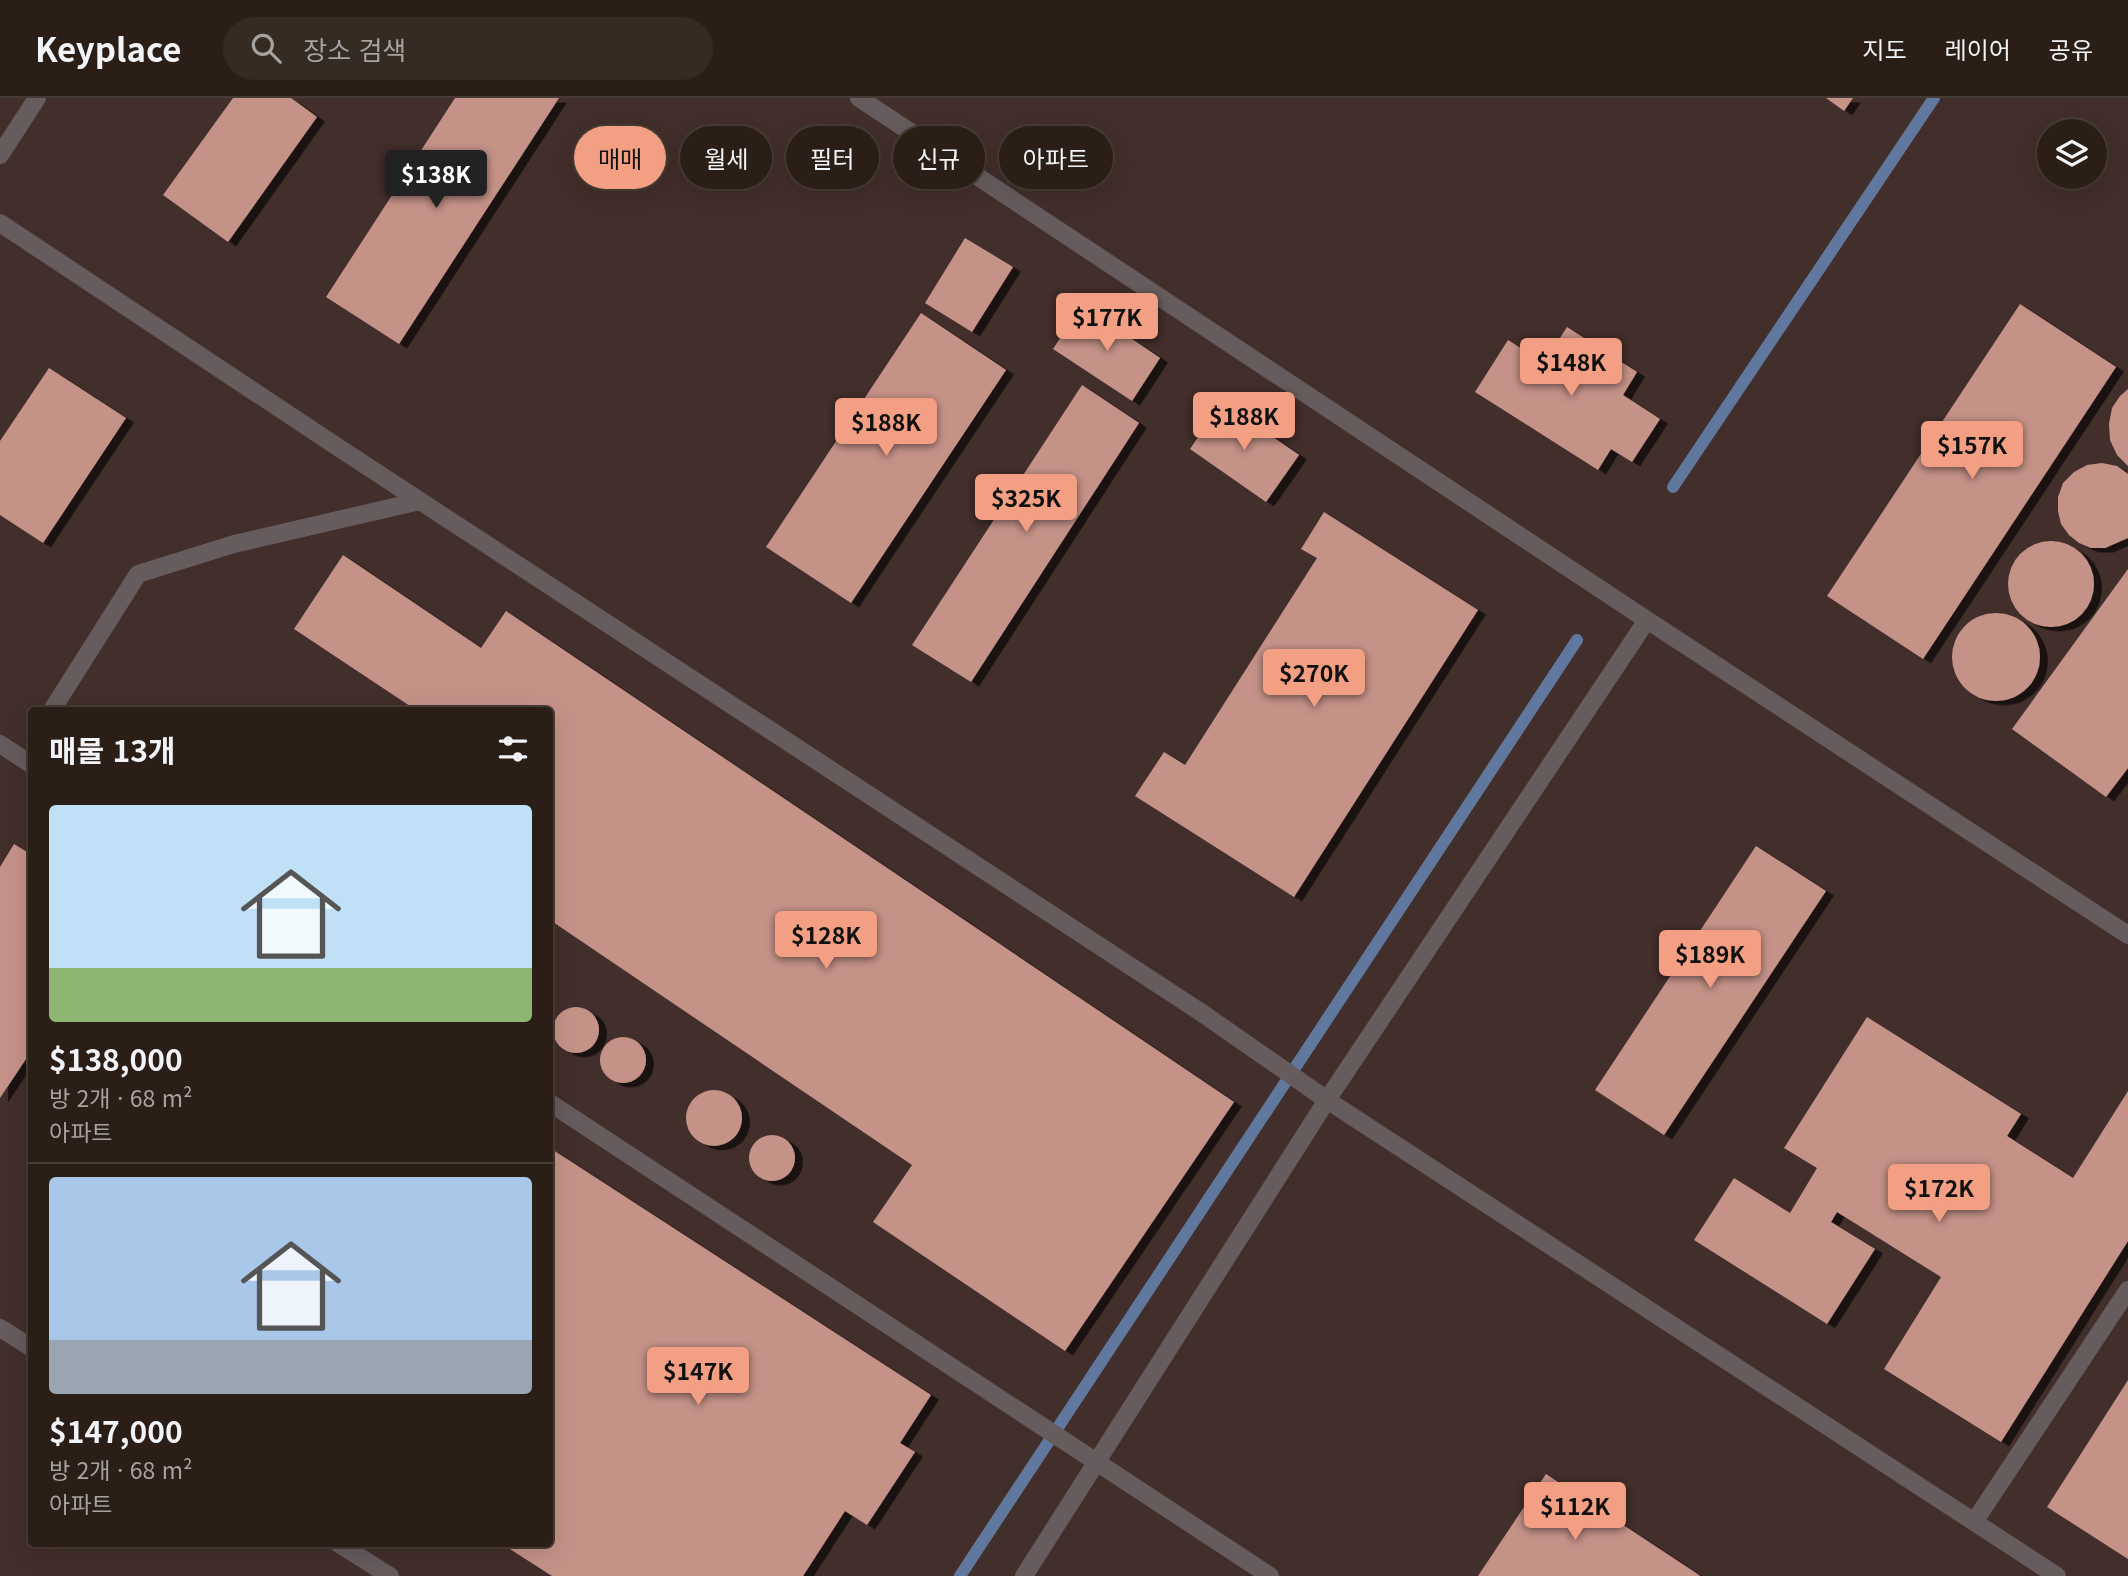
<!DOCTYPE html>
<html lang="ko">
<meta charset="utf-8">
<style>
body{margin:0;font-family:Georgia,"Noto Sans KR",serif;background:#362b23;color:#f1f3f6;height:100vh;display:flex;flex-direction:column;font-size:26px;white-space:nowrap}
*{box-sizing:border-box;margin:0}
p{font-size:23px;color:#a5a2a1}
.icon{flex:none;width:38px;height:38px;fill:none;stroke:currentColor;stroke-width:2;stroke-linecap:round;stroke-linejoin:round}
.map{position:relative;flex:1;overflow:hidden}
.side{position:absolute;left:28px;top:609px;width:525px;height:840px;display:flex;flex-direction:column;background:#2a1e16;border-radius:7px;box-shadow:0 7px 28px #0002,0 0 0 2px #463c35}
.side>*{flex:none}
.guide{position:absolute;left:574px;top:28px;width:665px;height:63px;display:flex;gap:14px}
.controls{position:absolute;left:2037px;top:21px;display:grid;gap:14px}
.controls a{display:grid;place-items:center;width:70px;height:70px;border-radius:50%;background:#2a1e16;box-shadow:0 7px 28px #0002,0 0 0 2px #463c35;font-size:35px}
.price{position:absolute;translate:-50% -60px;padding:0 16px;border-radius:7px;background:#f39f83;color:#111;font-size:23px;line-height:46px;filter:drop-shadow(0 2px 4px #0008)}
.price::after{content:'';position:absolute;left:50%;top:42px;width:21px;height:16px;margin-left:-10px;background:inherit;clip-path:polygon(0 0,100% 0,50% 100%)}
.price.on{background:#222;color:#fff}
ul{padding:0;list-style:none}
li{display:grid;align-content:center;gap:14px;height:371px;padding:0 21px}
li+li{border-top:2px solid #463c35}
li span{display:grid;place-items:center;height:217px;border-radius:7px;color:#555}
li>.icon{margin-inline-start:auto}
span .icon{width:126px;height:126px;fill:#fffc;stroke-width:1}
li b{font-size:30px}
h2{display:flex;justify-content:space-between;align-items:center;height:84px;padding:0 21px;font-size:30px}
.chip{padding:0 24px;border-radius:32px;background:#2a1e16;box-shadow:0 7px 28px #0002,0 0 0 2px #463c35;font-size:24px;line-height:63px}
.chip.on{background:#f39f83;color:#111}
header{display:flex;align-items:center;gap:42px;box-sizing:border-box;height:98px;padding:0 35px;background:#2a1e16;border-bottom:2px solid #463c35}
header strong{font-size:33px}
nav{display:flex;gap:38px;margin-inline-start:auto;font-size:24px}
.search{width:490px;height:63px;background:#362b23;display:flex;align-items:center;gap:18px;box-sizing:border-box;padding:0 24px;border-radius:38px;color:#a5a2a1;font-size:26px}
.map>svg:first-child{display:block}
.industrial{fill:#422e2b;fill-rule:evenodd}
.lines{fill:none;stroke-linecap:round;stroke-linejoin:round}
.stream{stroke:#60789d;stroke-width:12}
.building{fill:#c59288;filter:url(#shadow)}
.minor{stroke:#665b5d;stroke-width:18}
</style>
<header>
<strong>Keyplace</strong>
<div class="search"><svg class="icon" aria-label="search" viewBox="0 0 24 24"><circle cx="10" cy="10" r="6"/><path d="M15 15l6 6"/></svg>장소 검색</div>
<nav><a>지도</a><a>레이어</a><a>공유</a></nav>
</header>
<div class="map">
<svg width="2128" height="1478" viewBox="0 0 2128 1478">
<defs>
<filter id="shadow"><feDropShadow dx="8" dy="4.5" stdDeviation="0" flood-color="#0009"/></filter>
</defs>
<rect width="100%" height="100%" fill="#38281d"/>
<path class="industrial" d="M0,0H2128V1478H0ZM2049,33H2095V79H2049ZM32,612H550V1446H32Z"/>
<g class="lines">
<path class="stream" d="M1673,389L1934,0
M960,1478L1577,542"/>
</g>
<path class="building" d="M233,0H291L317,19L228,144L163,97Z
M455,0H559L399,246L326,199Z
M1826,0H1853L1844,13Z
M965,140L1013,169L972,234L925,205Z
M2020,206L2116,269L1923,561L1827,498Z
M1082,207L1160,260L1132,303L1053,251Z
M921,215L1006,272L851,505L766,449Z
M1567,229L1637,274L1623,297L1660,321L1632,364L1611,351L1598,372L1475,294L1508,242L1544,265Z
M49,270L126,320L43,445L0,417V343Z
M1082,287L1139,325L971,584L912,547Z
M2128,291V368L2117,357L2110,342L2109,326L2112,310L2120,298Z
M1222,304L1299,357L1266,404L1190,351Z
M2102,365L2117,368L2128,376V440L2105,450H2091L2079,445L2069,437L2061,426L2058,413V399L2063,385L2074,374L2087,367Z
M1324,414L1478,512L1294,799L1135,698L1164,654L1185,667L1317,460L1301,451Z
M2008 486a43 43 0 1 1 86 0a43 43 0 1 1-86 0Z
M343,457L481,550L506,513L1234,1004L1065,1253L873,1124L912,1067L550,822V612H416L294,531Z
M2128,471V670L2106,699L2012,631Z
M1952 559a44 44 0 1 1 88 0a44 44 0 1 1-88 0Z
M14,746L32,757V952L0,1000V769Z
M1756,748L1826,793L1664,1037L1595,992Z
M553 932a23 23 0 1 1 46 0a23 23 0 1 1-46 0Z
M1867,919L2021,1016L2007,1038L2073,1080L2128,993V1143L2001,1344L1884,1271L1941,1179L1837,1114L1831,1124L1875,1151L1827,1226L1694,1142L1734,1080L1790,1115L1817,1070L1784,1050Z
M600 962a23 23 0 1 1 46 0a23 23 0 1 1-46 0Z
M686 1020a28 28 0 1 1 56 0a28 28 0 1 1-56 0Z
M749 1060a23 23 0 1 1 46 0a23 23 0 1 1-46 0Z
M550,1050L931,1297L900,1345L915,1354L867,1427L845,1413L803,1478H552L502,1446H550Z
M2128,1282V1461L2047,1409Z
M1546,1376L1696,1475L1700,1478H1478Z"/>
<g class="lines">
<path class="minor" d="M859,0L1647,522L2128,837
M0,57L37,0
M0,125L330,344L1202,915L1327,1002L2057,1478
M52,612L138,476L234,446L420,403
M0,646L32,667
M550,1005L1270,1478
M0,1230L32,1250
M1974,1424L2128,1192
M339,1446L390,1478
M1024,1478L1327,1002L1647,522"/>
</g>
</svg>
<div class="controls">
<a><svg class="icon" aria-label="layers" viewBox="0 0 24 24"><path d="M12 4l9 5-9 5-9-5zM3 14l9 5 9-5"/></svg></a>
</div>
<b class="price on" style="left:436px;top:112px">$138K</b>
<b class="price" style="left:1107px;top:255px">$177K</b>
<b class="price" style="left:1571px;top:300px">$148K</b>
<b class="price" style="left:1244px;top:354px">$188K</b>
<b class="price" style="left:886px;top:360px">$188K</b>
<b class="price" style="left:1972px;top:383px">$157K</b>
<b class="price" style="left:1026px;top:436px">$325K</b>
<b class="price" style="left:1314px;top:611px">$270K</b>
<b class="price" style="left:826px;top:873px">$128K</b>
<b class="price" style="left:1710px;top:892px">$189K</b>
<b class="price" style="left:1939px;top:1126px">$172K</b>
<b class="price" style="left:698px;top:1309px">$147K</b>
<b class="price" style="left:1575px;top:1444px">$112K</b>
<div class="guide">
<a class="chip on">매매</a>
<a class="chip">월세</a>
<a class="chip">필터</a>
<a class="chip">신규</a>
<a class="chip">아파트</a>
</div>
<section class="side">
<h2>매물 13개<svg class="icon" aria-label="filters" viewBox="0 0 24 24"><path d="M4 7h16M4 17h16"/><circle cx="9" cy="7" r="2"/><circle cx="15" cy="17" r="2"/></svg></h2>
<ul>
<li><span style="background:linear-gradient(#bfe0f5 75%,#8fb573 0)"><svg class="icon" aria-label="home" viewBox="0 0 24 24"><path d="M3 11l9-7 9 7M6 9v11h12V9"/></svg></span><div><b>$138,000</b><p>방 2개 · 68 m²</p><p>아파트</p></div></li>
<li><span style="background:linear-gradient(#a9c7e8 75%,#9aa5b1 0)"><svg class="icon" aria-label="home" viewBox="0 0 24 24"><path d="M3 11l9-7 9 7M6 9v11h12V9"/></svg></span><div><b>$147,000</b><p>방 2개 · 68 m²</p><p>아파트</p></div></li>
</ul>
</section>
</div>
